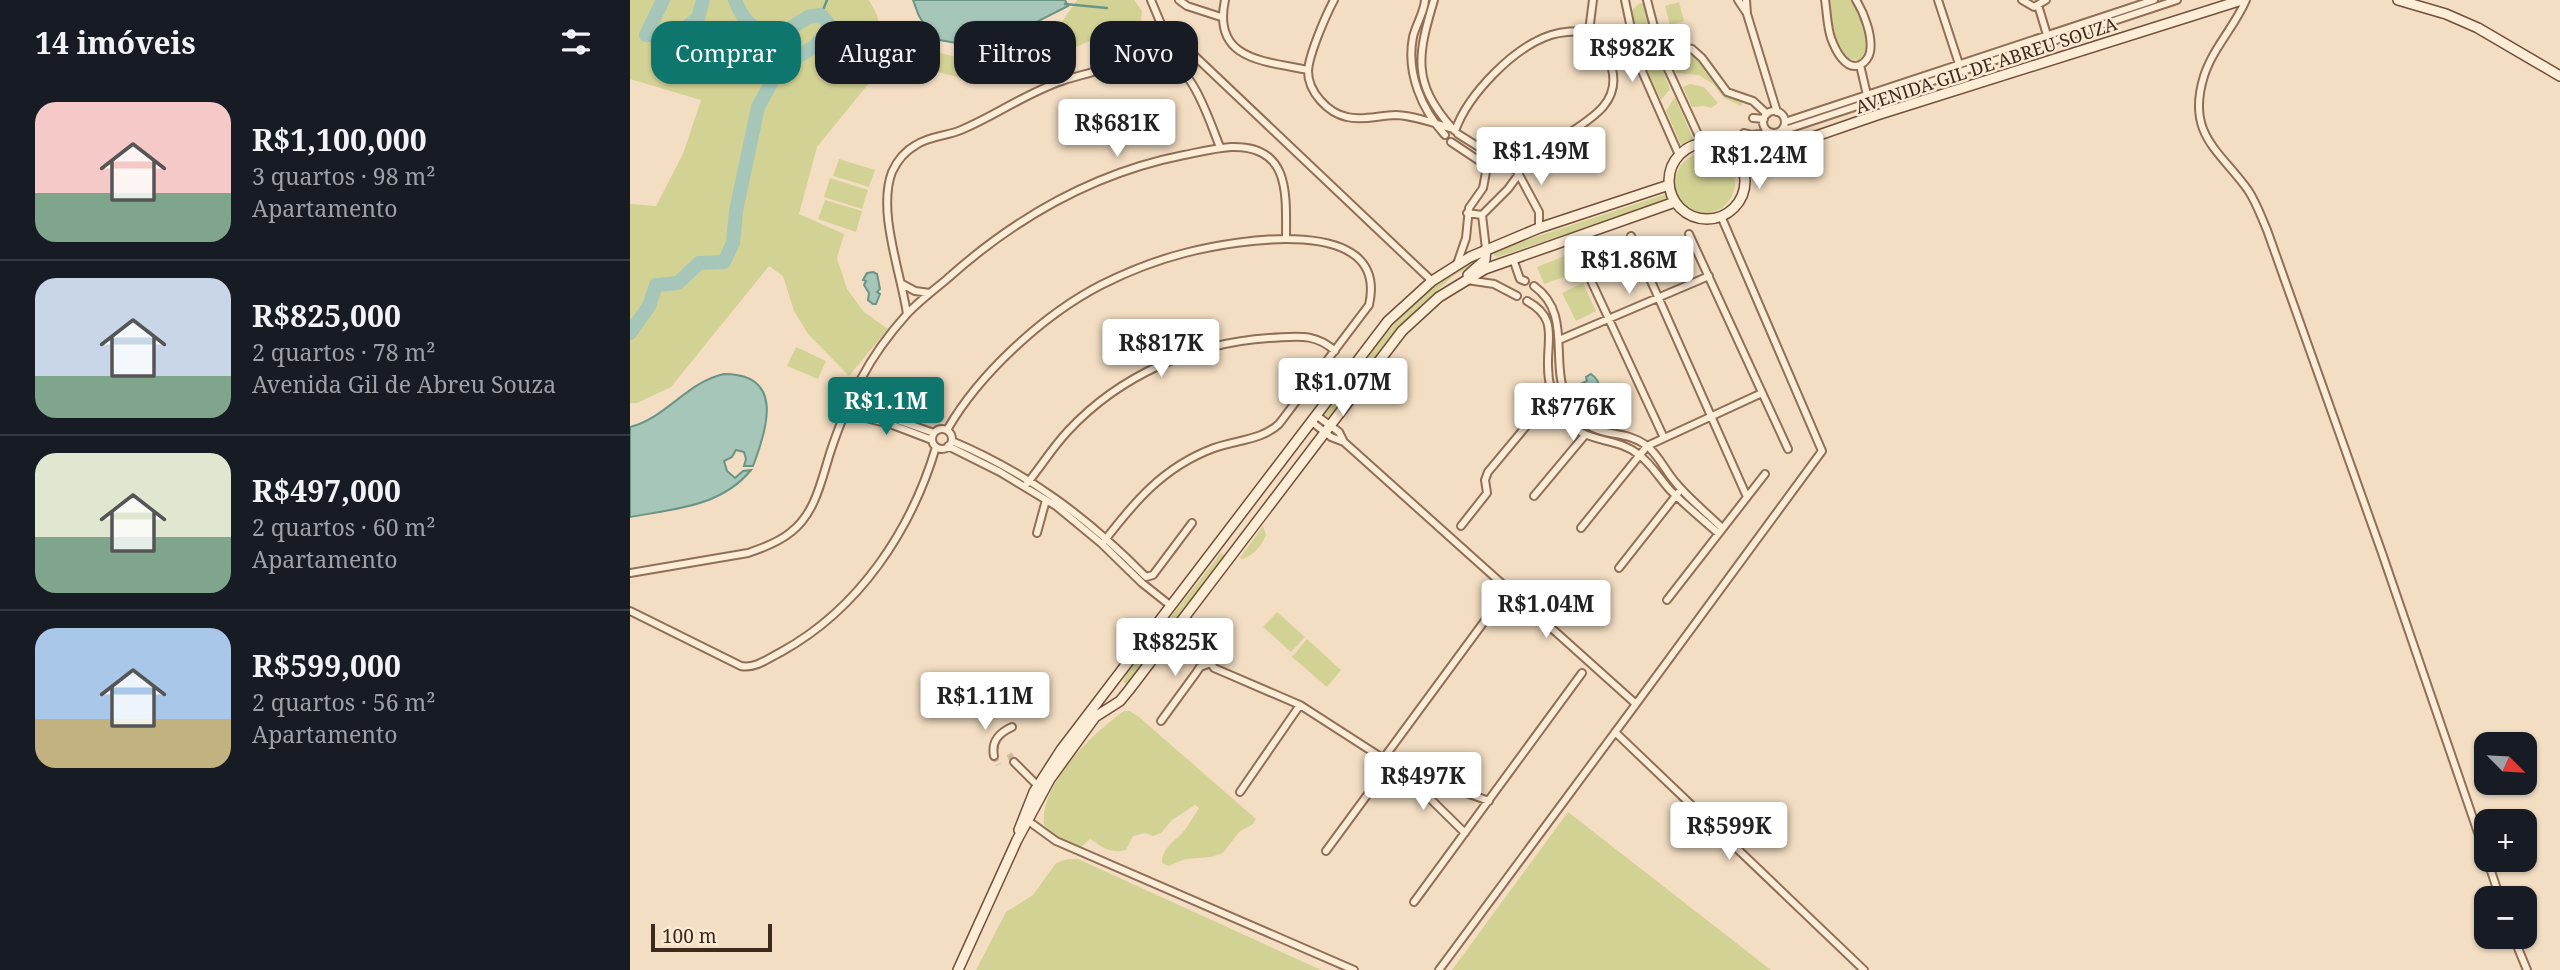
<!DOCTYPE html>
<html lang="pt">
<meta charset="utf-8">
<style>
body{margin:0;font-family:"Noto Serif",serif;background:#242831;color:#f1f3f6;height:100vh;display:flex;flex-direction:column;font-size:26px;white-space:nowrap}
*{box-sizing:border-box;margin:0}
p{font-size:23px;color:#9ea1a6}
.icon{flex:none;width:38px;height:38px;fill:none;stroke:currentColor;stroke-width:2;stroke-linecap:round;stroke-linejoin:round}
.map{position:relative;flex:1;overflow:hidden}
.panel{display:flex;flex-direction:column;background:#171b24;width:630px}
.panel>*{flex:none}
.guide{position:absolute;left:21px;top:21px;width:665px;height:63px;display:flex;gap:14px}
.needle{width:46px;rotate:114deg}
.buttons{position:absolute;left:1844px;top:732px;display:grid;gap:14px}
.buttons a{display:grid;place-items:center;width:63px;height:63px;border-radius:14px;background:#171b24;box-shadow:0 2px 5px #0004;font-size:35px}
.scale{position:absolute;left:21px;bottom:18px;width:121px;box-sizing:border-box;padding-left:7px;border:4px solid #3e291d;border-top:0;font-size:19px;line-height:24px;white-space:nowrap;color:#3e291d;-webkit-text-stroke:5px #fae9d3;paint-order:stroke}
.price{position:absolute;translate:-50% -60px;padding:0 16px;border-radius:7px;background:#fff;color:#222;font-size:23px;line-height:46px;filter:drop-shadow(0 2px 4px #0008)}
.price::after{content:'';position:absolute;left:50%;top:42px;width:21px;height:16px;margin-left:-10px;background:inherit;clip-path:polygon(0 0,100% 0,50% 100%)}
.price.selected{background:#0f766e;color:#fff}
ul{padding:0;list-style:none}
li{display:flex;align-items:center;gap:21px;height:175px;padding:0 35px}
li+li{border-top:2px solid #363941}
li span{display:grid;place-items:center;flex:none;width:196px;height:140px;border-radius:21px;color:#555}
li>.icon{margin-inline-start:auto}
span .icon{width:84px;height:84px;fill:#fffc;stroke-width:1}
li b{font-size:30px}
h2{display:flex;justify-content:space-between;align-items:center;height:84px;padding:0 35px;font-size:30px}
.chip{padding:0 24px;border-radius:21px;background:#171b24;box-shadow:0 2px 5px #0004;font-size:24px;line-height:63px}
.chip.selected{background:#0f766e;color:#fff}
main{display:flex;flex:1;min-height:0}
.map>svg:first-child{display:block}
.green{fill:#d3d295}
.water{fill:#a5c6b8;stroke:#6a9585;stroke-width:2}
.lines{fill:none;stroke-linecap:round;stroke-linejoin:round}
.stream{stroke:#6a9585;stroke-width:2.5}
.river{stroke:#a5c6b8;stroke-width:14}
.street-tunnel{stroke:#cfbaa2;stroke-width:6;stroke-dasharray:6 3;stroke-linecap:butt}
.street-casing{stroke:#906e57;stroke-width:10}
.secondary-casing{stroke:#724f3a;stroke-width:12}
.street{stroke:#fdedd7;stroke-width:6}
.secondary{stroke:#fdedd7;stroke-width:9}
.labels{text-anchor:middle;dominant-baseline:central;stroke-width:5;stroke-linejoin:round;paint-order:stroke}
.street-label{font-size:18px;fill:#3e291d;stroke:#fae9d3}
</style>
<main>
<section class="panel">
<h2>14 imóveis<svg class="icon" aria-label="filters" viewBox="0 0 24 24"><path d="M4 7h16M4 17h16"/><circle cx="9" cy="7" r="2"/><circle cx="15" cy="17" r="2"/></svg></h2>
<ul>
<li><span style="background:linear-gradient(#f6c9c9 65%,#7fa58c 0)"><svg class="icon" aria-label="home" viewBox="0 0 24 24"><path d="M3 11l9-7 9 7M6 9v11h12V9"/></svg></span><div><b>R$1,100,000</b><p>3 quartos · 98 m²</p><p>Apartamento</p></div></li>
<li><span style="background:linear-gradient(#c9d6e8 70%,#7fa58c 0)"><svg class="icon" aria-label="home" viewBox="0 0 24 24"><path d="M3 11l9-7 9 7M6 9v11h12V9"/></svg></span><div><b>R$825,000</b><p>2 quartos · 78 m²</p><p>Avenida Gil de Abreu Souza</p></div></li>
<li><span style="background:linear-gradient(#dfe7d0 60%,#7fa58c 0)"><svg class="icon" aria-label="home" viewBox="0 0 24 24"><path d="M3 11l9-7 9 7M6 9v11h12V9"/></svg></span><div><b>R$497,000</b><p>2 quartos · 60 m²</p><p>Apartamento</p></div></li>
<li><span style="background:linear-gradient(#a9c7e8 65%,#c2b280 0)"><svg class="icon" aria-label="home" viewBox="0 0 24 24"><path d="M3 11l9-7 9 7M6 9v11h12V9"/></svg></span><div><b>R$599,000</b><p>2 quartos · 56 m²</p><p>Apartamento</p></div></li>
</ul>
</section>
<div class="map">
<svg width="1930" height="970" viewBox="0 0 1930 970">
<rect width="100%" height="100%" fill="#f3dec3"/>
<path class="green" d="M0,0H239L247,15L257,61L187,147L169,214L214,234L207,258L217,289L234,312L258,329L219,376L178,334L164,311L153,276L139,266L41,387L7,403H0V204L26,206L53,154L71,100L0,79Z
M447,0H504L512,11L511,21L353,84L274,63L281,46L348,62L425,32Z
M1198,0H1221C1229,15 1245,47 1229,60L1219,59C1204,42 1201,22 1198,0Z
M1049,2L1054,21L1040,25L1035,6Z
M1010,3L1013,4L1016,10L1023,44L1040,89L1031,100C1018,72 1002,40 1003,9Z
M1055,51C1083,63 1080,95 1113,101L1111,106L1094,98L1083,84L1069,75L1046,73L1042,58L1046,53Z
M1060,84L1074,87L1088,103L1081,108L1075,106L1062,107L1053,87Z
M1045,97L1063,139L1051,145L1036,111Z
M1045 183a30 30 0 1 1 60 0a30 30 0 1 1-60 0Z
M209,159L245,170L239,187L203,176Z
M200,178L238,190L232,209L194,197Z
M1036,194V200L1030,203L867,257L863,254V251Z
M195,200L232,211L226,232L188,219Z
M943,253L950,271L914,284L907,267Z
M849,257L852,258V260L823,276L785,311L699,417L693,414L775,310L808,282Z
M953,283L966,311L946,321L932,293Z
M166,347L196,361L188,379L157,366Z
M633,526L636,535C632,545 624,555 613,559L610,558Z
M591,553L596,556L498,685L493,682L497,673Z
M647,612L675,637L661,652L633,627Z
M677,639L711,670L697,687L662,657Z
M494,711H500L509,717L626,819L623,824L609,832L593,853L581,857L555,859L539,866L532,863C532,846 548,840 557,827C561,821 565,814 569,808L565,805L542,820L531,833L523,836L515,833L503,836L496,850C481,854 472,847 460,839L451,847L431,841L414,825C409,784 463,733 494,711Z
M938,812L1141,970H822Z
M438,859H448L691,970H346L376,912L403,895L426,863Z"/>
<path class="water" d="M283,0H435L438,6L381,35L332,44L304,39L289,16Z
M243,272L247,274L250,289L247,292L250,294L246,304H243L238,300L239,293L234,285L236,281L233,280L237,273Z
M94,374C154,374 138,427 123,466H114L116,459L114,452L106,450L102,457L94,461L97,471L105,478L113,471L121,470C91,507 43,509 0,517V427C36,418 57,382 94,374Z
M961,374C967,378 970,384 969,391C963,394 956,391 951,387L950,384L957,381L956,377Z"/>
<g class="lines">
<path class="stream" d="M435,4L477,8
M191,15L197,0"/>
<path class="river" d="M33,0L16,35L45,36L68,18L73,0
M0,333L19,306L26,285L48,283L69,263L94,262L103,243L106,211L128,107L145,76L157,63L184,47L197,32L198,23L191,15L178,17L150,35C123,30 115,25 105,0"/>
<path class="street-tunnel" d="M379,754L384,762
M364,756L368,765"/>
<defs>
<path id="street" d="M521,0L531,24L802,281
M549,0L557,6L591,17
M595,0C582,60 634,61 678,70
M704,0C696,15 679,54 678,71C678,92 698,113 717,117C733,121 750,115 766,115C785,116 804,123 823,129
M795,0C794,13 786,24 783,37C776,73 792,110 815,135
M804,0C788,54 781,82 822,128
M995,0L1008,62L1049,155
M1017,0L1031,54L1072,143
M1108,0L1116,12
M1116,0L1117,14L1147,112
M1195,0C1197,12 1197,26 1201,38C1205,49 1215,71 1230,65C1235,63 1239,57 1240,52C1243,36 1234,13 1226,0
M1308,0L1329,64
M1392,0L1404,7L1416,0
M1616,0C1605,26 1583,48 1574,76C1556,134 1589,150 1618,190C1626,202 1631,216 1637,230L1752,553L1857,859
M1408,5L1417,35
M959,31L963,0
M1031,54L1050,47L1062,49L1072,58L1097,92L1123,101L1137,114
M1230,65L1237,95
M1133 122a11 11 0 1 1 22 0a11 11 0 1 1-22 0Z
M1123,118L1134,119
M1155,122L1524,0
M825,131C838,94 884,47 921,35C934,31 946,31 959,31C962,46 978,54 982,69C993,113 939,127 916,151
M1149,132L1547,0
M1114,133L1122,135L1140,133
M828,134L887,171L909,212V228
M821,142L854,164L856,172L853,188L839,208L836,238L827,264
M837,213L852,215L878,189L889,174
M852,215L856,249
M1059,234L1158,449
M1001,236L1117,497
M883,259L890,279L895,281
M951,259L1034,438
M837,280L864,284L887,296
M272,284L285,291L300,293
M904,286C946,316 915,369 942,408C965,443 989,426 1016,445C1028,454 1036,472 1046,483C1059,499 1077,513 1092,528
M897,301C928,318 917,338 918,366C918,382 922,398 931,412C952,447 982,434 1008,454C1021,463 1030,479 1040,490C1055,505 1072,519 1088,533
M277,314C271,273 247,211 262,172C267,161 275,151 286,145C299,136 317,136 331,130C365,116 396,93 432,81C445,76 459,74 472,69C488,63 503,47 521,51C563,62 576,113 590,147
M929,340L1079,276
M219,403L304,433
M216,413L260,424L302,440
M686,415L709,432L714,442L1006,704L809,970
M682,422L701,437L714,442
M302 439a10 10 0 1 1 20 0a10 10 0 1 1-20 0Z
M317,430C349,374 413,315 471,285C497,272 527,260 555,253C604,240 760,213 739,305L649,424C632,440 606,440 584,448C533,467 504,502 472,544
M322,441C398,473 458,518 516,577L523,575L562,523
M318,446L370,472L426,506L472,544L512,583L541,606
M395,486C410,468 422,448 438,431C490,375 564,343 639,338C666,337 684,332 705,351
M904,496L955,435
M831,526L857,493L855,480L858,472L923,394
M951,528L1017,446L1132,393
M407,533L416,500
M989,568L1048,493
M0,573L118,553C133,548 149,542 161,532C187,512 192,476 202,447C210,424 219,400 231,379C243,356 260,333 277,314C289,301 304,290 317,279C385,218 463,173 554,155C569,152 585,148 601,147C661,145 656,195 656,239
M1037,600L1135,474
M0,611L111,666C125,669 139,658 151,652C229,609 281,531 306,447
M557,617L558,628L564,640
M537,645L548,639L561,646
M574,646L580,652L581,661
M571,652L576,654L584,668L670,705L771,770L859,801
M1006,704L1192,451L1091,216
M531,721L566,673L570,667L581,663
M985,732L1234,970
M364,756C361,741 369,733 382,727
M753,759L870,600
M384,762L410,788
M772,771L835,833
M610,792L670,705
M397,820L426,841L724,970
M696,851L760,764
M1857,859L1870,898
M784,902L952,673
M1883,936L1897,970"/>
<path id="secondary" d="M1768,0L1816,14L1848,28L1930,76
M1039 181a38 38 0 1 1 76 0a38 38 0 1 1-76 0Z
M1111,162L1247,115L1612,0
M838,275L855,260L856,249
M389,830L404,792L431,750L758,321L802,281L840,257L909,228L1039,185
M328,970L387,840L420,779L465,717L490,701L499,690L772,331L809,297L855,269L1045,202"/>
</defs>
<use href="#street" class="street-casing"/>
<use href="#secondary" class="secondary-casing"/>
<use href="#street" class="street"/>
<use href="#secondary" class="secondary"/>
</g>
<g class="labels">
<g class="street-label">
<text transform="translate(1356 65) rotate(-18)">AVENIDA GIL DE ABREU SOUZA</text>
</g>
</g>
</svg>
<div class="buttons">
<a><svg class="needle" viewBox="-14 -14 28 28"><path d="M0-13l5 13h-10z" fill="#e53935"/><path d="M0 13l5-13h-10z" fill="#9ea1a6"/></svg></a>
<a>+</a>
<a>−</a>
</div>
<div class="scale">100 m</div>
<b class="price" style="left:1002px;top:84px">R$982K</b>
<b class="price" style="left:487px;top:159px">R$681K</b>
<b class="price" style="left:911px;top:187px">R$1.49M</b>
<b class="price" style="left:1129px;top:191px">R$1.24M</b>
<b class="price" style="left:999px;top:296px">R$1.86M</b>
<b class="price" style="left:531px;top:379px">R$817K</b>
<b class="price" style="left:713px;top:418px">R$1.07M</b>
<b class="price selected" style="left:256px;top:437px">R$1.1M</b>
<b class="price" style="left:943px;top:443px">R$776K</b>
<b class="price" style="left:916px;top:640px">R$1.04M</b>
<b class="price" style="left:545px;top:678px">R$825K</b>
<b class="price" style="left:355px;top:732px">R$1.11M</b>
<b class="price" style="left:793px;top:812px">R$497K</b>
<b class="price" style="left:1099px;top:862px">R$599K</b>
<div class="guide">
<a class="chip selected">Comprar</a>
<a class="chip">Alugar</a>
<a class="chip">Filtros</a>
<a class="chip">Novo</a>
</div>
</div>
</main>
